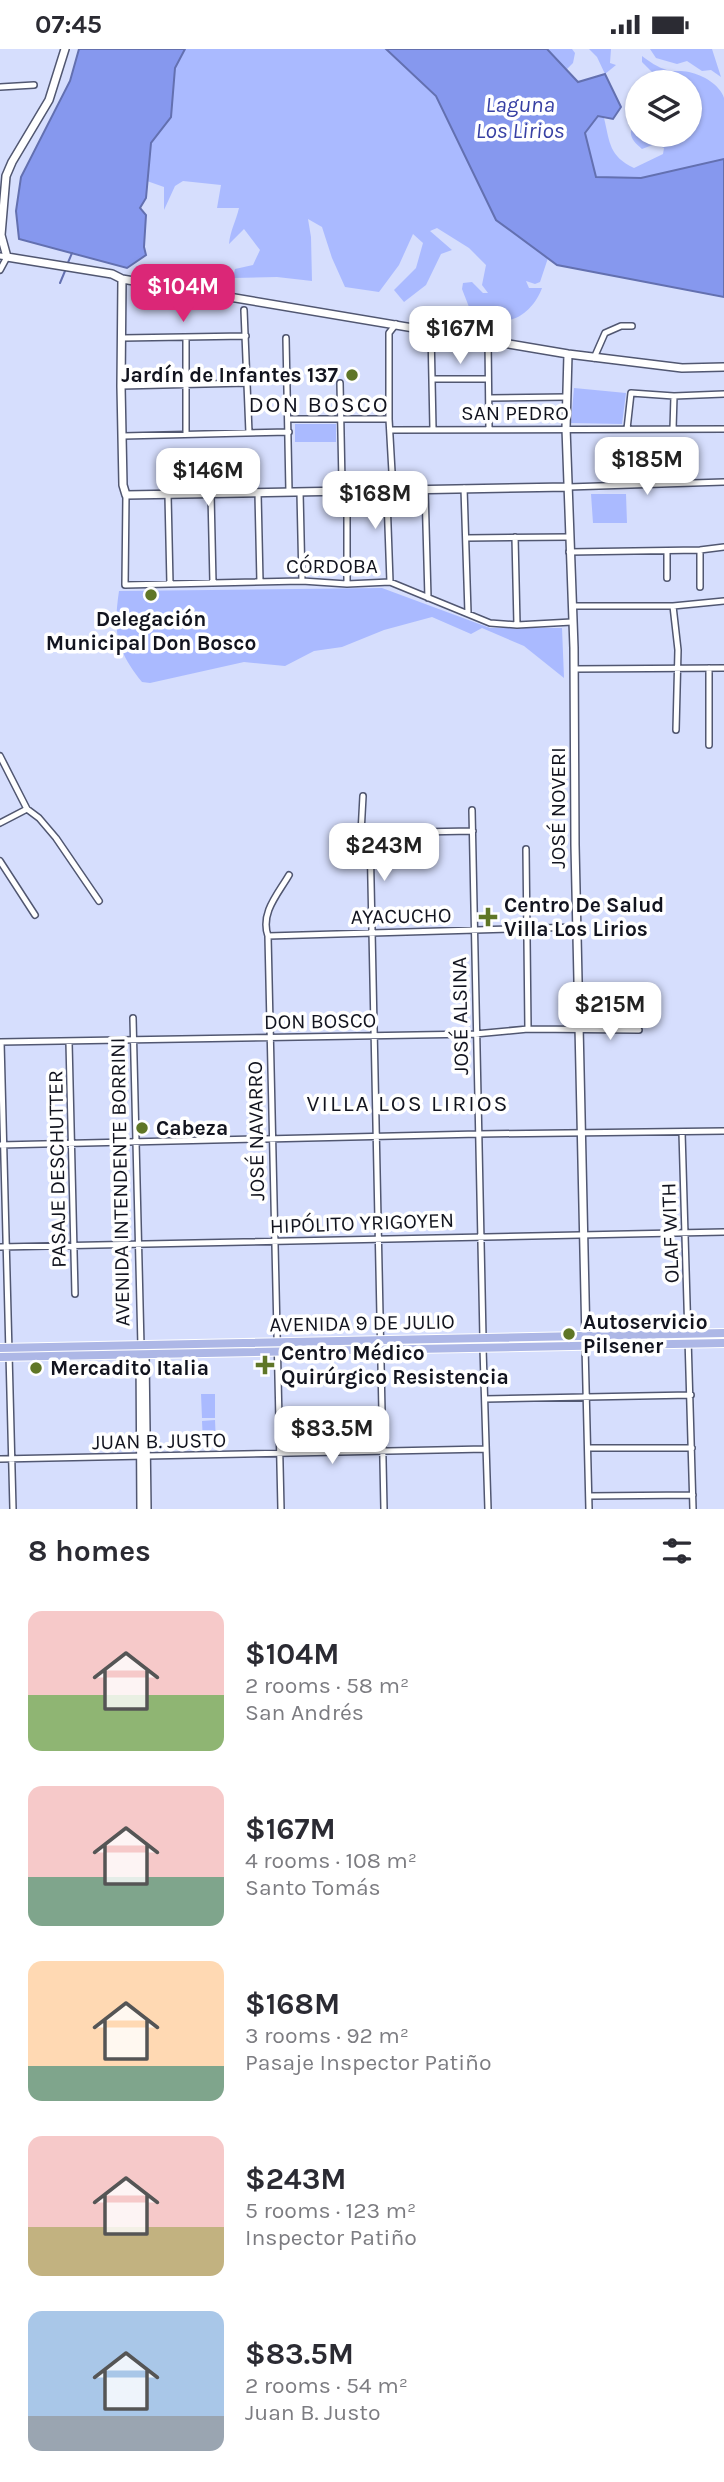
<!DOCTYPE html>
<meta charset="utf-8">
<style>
body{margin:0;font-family:Karla,sans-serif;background:#f2f2f3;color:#2b2b33;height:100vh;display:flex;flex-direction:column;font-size:26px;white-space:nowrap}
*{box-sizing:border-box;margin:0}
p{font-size:23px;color:#7c7c81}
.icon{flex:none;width:38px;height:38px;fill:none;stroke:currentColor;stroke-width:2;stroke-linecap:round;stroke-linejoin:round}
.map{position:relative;height:1460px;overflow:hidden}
.details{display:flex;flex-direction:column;background:#fff;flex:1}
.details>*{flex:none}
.tools{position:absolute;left:625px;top:21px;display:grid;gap:14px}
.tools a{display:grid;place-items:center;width:77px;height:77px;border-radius:50%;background:#fff;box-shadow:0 2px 5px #0004;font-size:35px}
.price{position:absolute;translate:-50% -60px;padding:0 16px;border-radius:14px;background:#fff;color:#222;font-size:23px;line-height:46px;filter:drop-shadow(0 2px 4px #0008)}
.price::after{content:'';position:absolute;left:50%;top:42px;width:21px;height:16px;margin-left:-10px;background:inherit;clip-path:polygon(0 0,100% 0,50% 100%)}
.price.active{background:#db2777;color:#fff}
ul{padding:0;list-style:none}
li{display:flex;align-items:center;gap:21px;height:175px;padding:0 28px}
li span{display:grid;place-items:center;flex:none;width:196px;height:140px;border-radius:14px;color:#555}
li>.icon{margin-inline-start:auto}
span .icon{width:84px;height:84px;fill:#fffc;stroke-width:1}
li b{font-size:30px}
h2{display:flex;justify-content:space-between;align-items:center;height:84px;padding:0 28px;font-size:30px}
.status{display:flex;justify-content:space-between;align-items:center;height:49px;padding:0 35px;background:#fff;direction:ltr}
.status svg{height:19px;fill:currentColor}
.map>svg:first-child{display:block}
.green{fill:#aabaff}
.water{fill:#8698ee;stroke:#6370b0;stroke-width:2}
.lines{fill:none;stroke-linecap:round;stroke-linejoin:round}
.stream{stroke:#6370b0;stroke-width:2}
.street-casing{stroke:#515771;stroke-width:8}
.secondary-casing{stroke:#515771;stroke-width:10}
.primary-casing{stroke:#fff;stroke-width:10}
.street{stroke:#fff;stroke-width:5}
.secondary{stroke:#fff;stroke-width:7}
.primary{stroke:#adb7e6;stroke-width:8}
.poi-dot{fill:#5f7627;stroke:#fff;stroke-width:2.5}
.labels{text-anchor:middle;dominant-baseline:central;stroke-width:7;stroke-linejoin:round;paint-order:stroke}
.poi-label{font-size:21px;font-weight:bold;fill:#12141f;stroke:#fff;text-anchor:start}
.street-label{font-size:21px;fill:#12141f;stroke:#fff}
.water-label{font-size:23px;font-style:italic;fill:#3841a4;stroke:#fff}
.neighbourhood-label{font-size:23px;letter-spacing:2px;fill:#12141f;stroke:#fff}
</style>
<div class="status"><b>07:45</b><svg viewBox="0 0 49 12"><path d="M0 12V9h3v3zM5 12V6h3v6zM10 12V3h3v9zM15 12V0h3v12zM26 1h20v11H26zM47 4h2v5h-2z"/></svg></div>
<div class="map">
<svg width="724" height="1460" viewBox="0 0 724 1460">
<rect width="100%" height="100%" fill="#d6defd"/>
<path class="green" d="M185,0H386L436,47L496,171L548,209L540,233L535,235L526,232L529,239H542C536,256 519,274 501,271L500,265L493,257L478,263L469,258L462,240L463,234L472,233L483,244H488L482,236L486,216L469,199L437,179L430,182L452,201L441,205L426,236L404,253L394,241L416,219L423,194L413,185L399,216L379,243L345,238L332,209L322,178L308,170L311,188L312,232L277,228L233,229L235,220L253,216L260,201L244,180L229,195C230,182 236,172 239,159H217L221,136L183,132L175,137L164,161V138L147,132L151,93L171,68L175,19Z
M547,0H572L575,4L573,14L566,21Z
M589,0H611L610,14L616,16L605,25L597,8Z
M650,0H712L721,28L711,21L702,22L687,12L677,15L656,9Z
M642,7C650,13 657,18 667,21C674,23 682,21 689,23C703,26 720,36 724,49V110L641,129L596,128L585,84L598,67L604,69C610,94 609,107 634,119L663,105L664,99L655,95L642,100C635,94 628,88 632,78L637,76V86H690V33H645L655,26L642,13Z
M574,339L626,344L622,375L571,374Z
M295,375H336V393H295Z
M591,445H626L627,474H593Z
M382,539L490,579H562L564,629L524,597L482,579L471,585L432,568L384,581L342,598L314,602L285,617L244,613L150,634L142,633C116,600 113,583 119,542Z
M201,1345H215V1369H202Z
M215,1371L216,1395H203L202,1372Z"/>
<path class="water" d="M79,0H185L175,19L171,68L151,94L146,149L140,159L146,166L144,198L146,206L127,219L19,190L16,162L21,128L70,32Z
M386,0H547L578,33L605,25L621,58L613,70L598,67L585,84L596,128L641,129L724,110V248L557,216L496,171L436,47Z"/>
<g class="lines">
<path class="stream" d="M67,216L72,204
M60,234L65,222"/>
<defs>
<path id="street" d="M0,38L34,36
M0,207L7,208L0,221
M244,261L249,384
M431,282L433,380
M186,288V385
M122,289L246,287
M286,289L289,443
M488,290L489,380
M594,309L605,284L621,277H632
M432,330H488
M340,334L342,435L347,442V535
M121,337L247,334
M489,349L567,348
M288,370H389
M627,380L631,344L674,347L724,345
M673,380L674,347
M391,381L724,380
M123,387L289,383
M568,438L724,433
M464,439L468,564
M425,440L428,549
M300,443L302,532
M258,444L260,533
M211,445L213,534
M126,446L125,536L302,532L347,535L390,533L490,574L517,576L572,573
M168,446L170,535
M515,488L517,576
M466,489L569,488
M667,502V529
M569,503L700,501L724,498
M390,533L387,449L393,441L389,370V284L396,275
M700,538V501
M572,557H673L724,552
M673,557L678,601L676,681
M574,620L724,619
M709,696V619
M0,707L27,760L39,769L56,789L99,852
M363,747L361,784L473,782
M472,761L483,1289
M0,774L27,760
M370,785L384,1460
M526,800L528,980
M0,812L35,866
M268,887L577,878
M133,969L141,1297
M0,993L475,985L528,980L639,981
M1,993L13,1460
M69,993L75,1245
M682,1083L693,1460
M0,1096L479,1085L724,1082
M0,1198L724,1183
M585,1297L589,1460
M483,1299L488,1460
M485,1350L691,1346
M588,1399H692
M0,1410L486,1400
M589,1447L693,1446
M281,1460L268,887C260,864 278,845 289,826"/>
<path id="secondary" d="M65,0L49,51L12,113L6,127L1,186L7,208L112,225L122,230L568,305L682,319L724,318
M122,230L121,337L123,436L126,446L568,438
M568,305L566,379L574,599L575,796L586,1292
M141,1297L145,1306L147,1460
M140,1301L141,1460"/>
<path id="primary" d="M0,1299L724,1284
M0,1308L724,1294"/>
</defs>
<use href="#street" class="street-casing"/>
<use href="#secondary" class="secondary-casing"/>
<use href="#primary" class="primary-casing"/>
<use href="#street" class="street"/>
<use href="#secondary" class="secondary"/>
<use href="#primary" class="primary"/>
</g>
<g class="poi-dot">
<circle cx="352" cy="326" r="7"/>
<circle cx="151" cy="546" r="7"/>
<path d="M484.5 857.5h7v7h7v7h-7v7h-7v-7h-7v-7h7z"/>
<circle cx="142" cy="1079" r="7"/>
<circle cx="569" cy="1285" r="7"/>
<path d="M261.5 1305.5h7v7h7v7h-7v7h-7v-7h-7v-7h7z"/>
<circle cx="36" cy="1319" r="7"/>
</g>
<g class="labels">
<g class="poi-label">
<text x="338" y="326" text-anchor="end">Jardín de Infantes 137</text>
<text x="151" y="570" text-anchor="middle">Delegación<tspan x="151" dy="24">Municipal Don Bosco</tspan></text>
<text x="504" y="856">Centro De Salud<tspan x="504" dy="24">Villa Los Lirios</tspan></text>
<text x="156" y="1079">Cabeza</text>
<text x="583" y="1273">Autoservicio<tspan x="583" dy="24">Pilsener</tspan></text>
<text x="281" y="1304">Centro Médico<tspan x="281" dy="24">Quirúrgico Resistencia</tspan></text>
<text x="50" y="1319">Mercadito Italia</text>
</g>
<g class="street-label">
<text x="515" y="364">SAN PEDRO</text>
<text x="332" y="517">CÓRDOBA</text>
<text transform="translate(558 759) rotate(-90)">JOSÉ NOVERI</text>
<text transform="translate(401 867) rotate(-1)">AYACUCHO</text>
<text transform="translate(460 967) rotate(-91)">JOSÉ ALSINA</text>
<text transform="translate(320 972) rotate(-1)">DON BOSCO</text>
<text transform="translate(256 1082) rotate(-91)">JOSÉ NAVARRO</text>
<text transform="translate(57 1120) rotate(-91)">PASAJE DESCHUTTER</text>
<text transform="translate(120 1133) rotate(-91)">AVENIDA INTENDENTE BORRINI</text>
<text transform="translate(362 1174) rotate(-2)">HIPÓLITO YRIGOYEN</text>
<text transform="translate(670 1184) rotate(-92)">OLAF WITH</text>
<text transform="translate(362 1274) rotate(-1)">AVENIDA 9 DE JULIO</text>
<text transform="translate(159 1392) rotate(-1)">JUAN B. JUSTO</text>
</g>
<g class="water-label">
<text x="520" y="55">Laguna<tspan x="520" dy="26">Los Lirios</tspan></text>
</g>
<g class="neighbourhood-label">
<text x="319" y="355">DON BOSCO</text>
<text x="408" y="1054">VILLA LOS LIRIOS</text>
</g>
</g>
</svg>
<div class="tools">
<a><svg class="icon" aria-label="layers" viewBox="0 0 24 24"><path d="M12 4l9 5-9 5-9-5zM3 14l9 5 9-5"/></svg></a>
</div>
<b class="price active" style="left:183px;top:275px">$104M</b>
<b class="price" style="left:460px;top:317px">$167M</b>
<b class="price" style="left:647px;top:448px">$185M</b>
<b class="price" style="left:208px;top:459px">$146M</b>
<b class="price" style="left:375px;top:482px">$168M</b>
<b class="price" style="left:384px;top:834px">$243M</b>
<b class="price" style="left:610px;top:993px">$215M</b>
<b class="price" style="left:332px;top:1417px">$83.5M</b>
</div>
<section class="details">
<h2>8 homes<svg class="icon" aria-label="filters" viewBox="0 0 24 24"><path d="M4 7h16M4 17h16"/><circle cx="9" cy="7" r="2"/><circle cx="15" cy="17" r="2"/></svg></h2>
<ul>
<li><span style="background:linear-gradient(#f6c9c9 60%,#8fb573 0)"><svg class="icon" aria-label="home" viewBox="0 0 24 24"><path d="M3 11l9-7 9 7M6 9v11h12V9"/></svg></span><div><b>$104M</b><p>2 rooms · 58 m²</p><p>San Andrés</p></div></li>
<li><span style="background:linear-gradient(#f6c9c9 65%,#7fa58c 0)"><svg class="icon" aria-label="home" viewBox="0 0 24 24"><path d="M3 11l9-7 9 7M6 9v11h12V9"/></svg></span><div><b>$167M</b><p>4 rooms · 108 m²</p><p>Santo Tomás</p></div></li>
<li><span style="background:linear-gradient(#ffd9b3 75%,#7fa58c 0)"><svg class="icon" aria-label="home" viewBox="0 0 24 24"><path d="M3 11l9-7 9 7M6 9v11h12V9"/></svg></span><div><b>$168M</b><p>3 rooms · 92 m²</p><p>Pasaje Inspector Patiño</p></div></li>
<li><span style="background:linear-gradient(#f6c9c9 65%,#c2b280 0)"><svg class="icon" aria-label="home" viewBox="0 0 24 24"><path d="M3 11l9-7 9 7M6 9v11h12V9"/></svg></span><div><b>$243M</b><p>5 rooms · 123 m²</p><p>Inspector Patiño</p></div></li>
<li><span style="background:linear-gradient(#a9c7e8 75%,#9aa5b1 0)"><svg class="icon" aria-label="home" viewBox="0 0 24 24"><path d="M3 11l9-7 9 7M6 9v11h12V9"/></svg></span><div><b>$83.5M</b><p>2 rooms · 54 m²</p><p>Juan B. Justo</p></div></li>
</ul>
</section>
